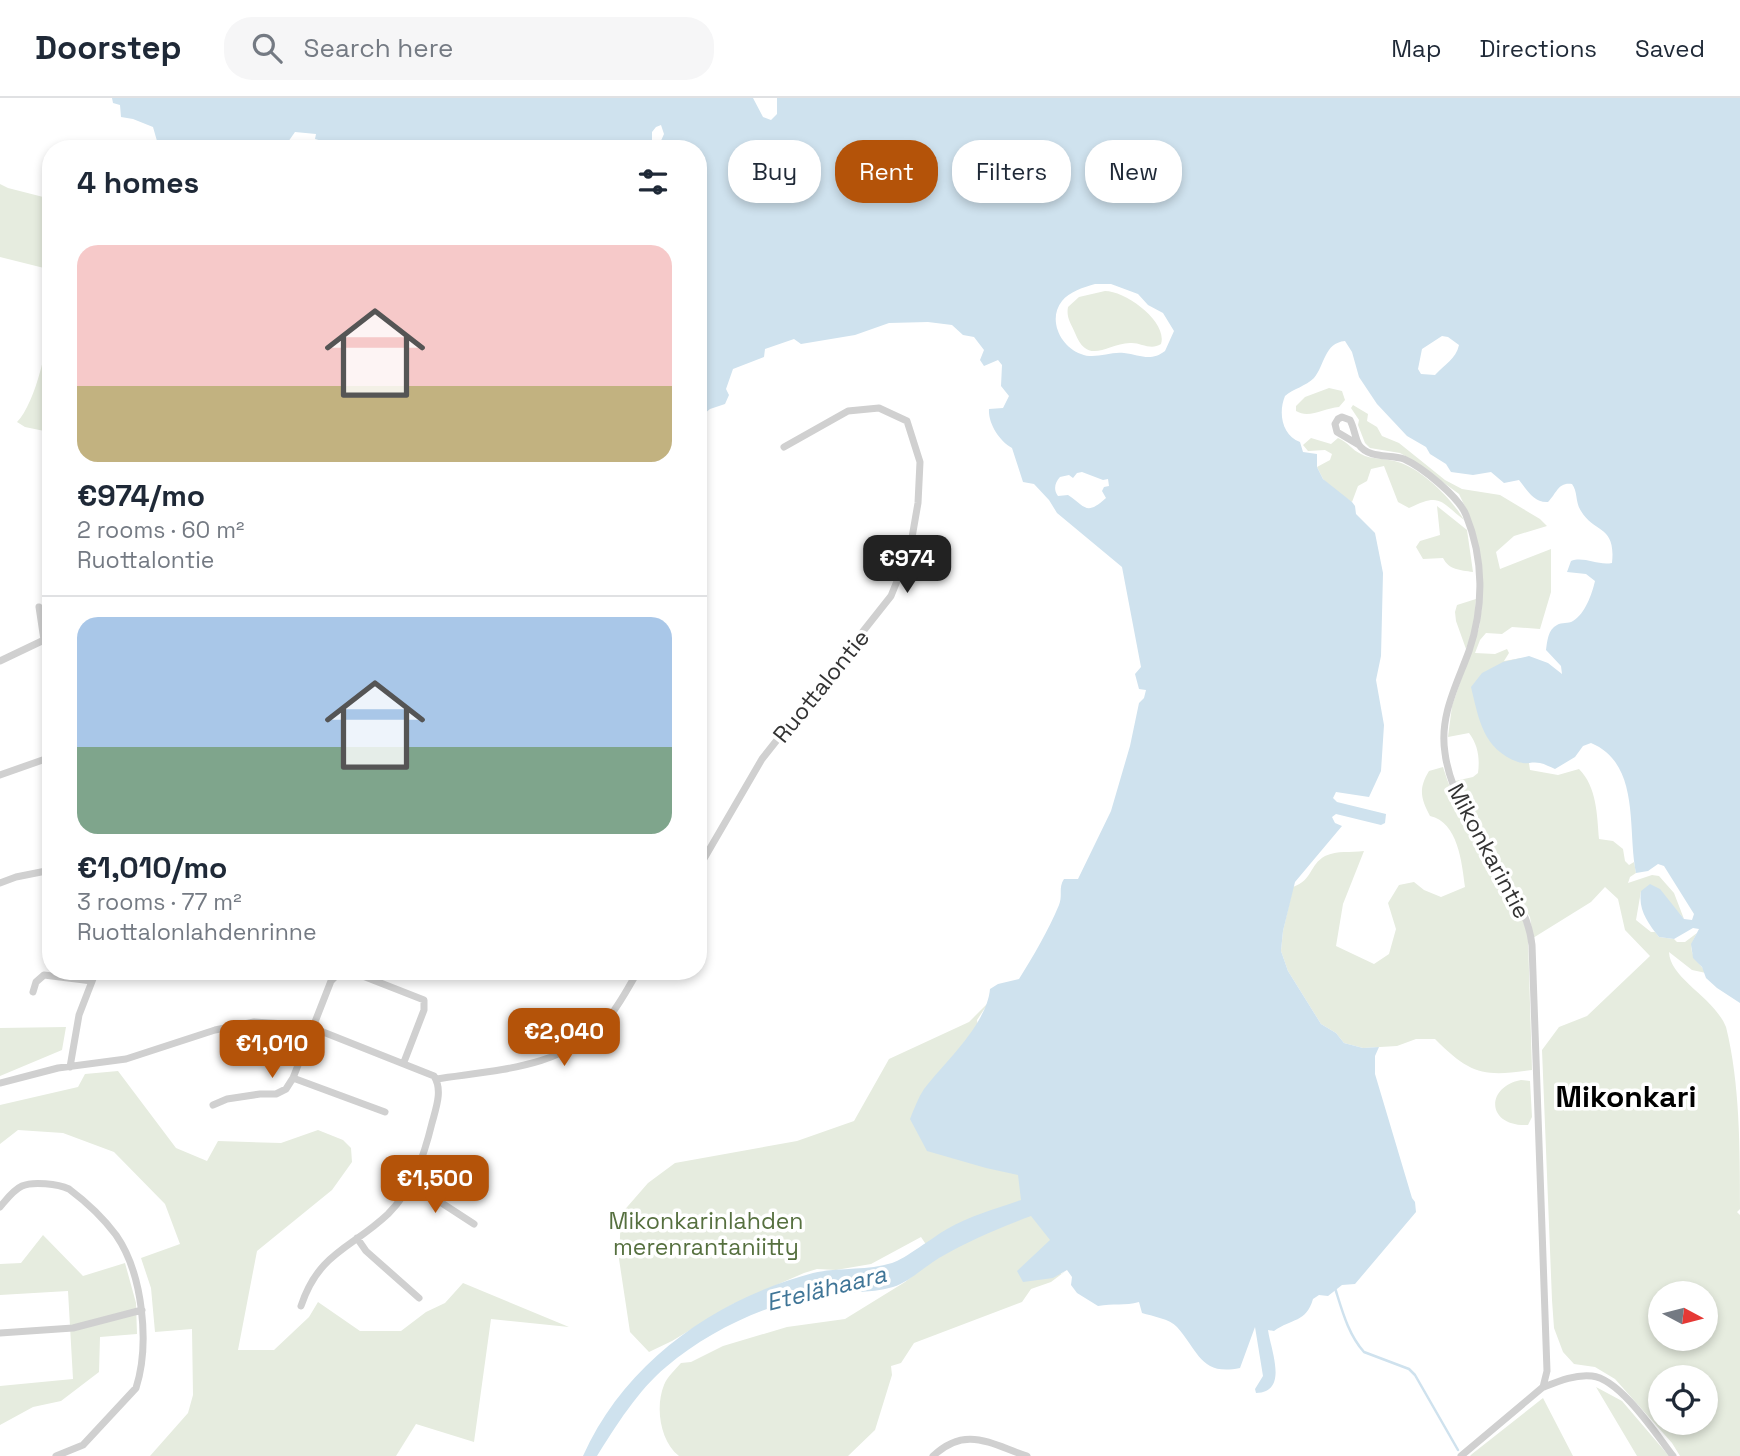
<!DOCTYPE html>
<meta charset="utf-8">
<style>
body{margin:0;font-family:"Space Grotesk",sans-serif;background:#f6f6f7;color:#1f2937;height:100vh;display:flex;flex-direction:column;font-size:26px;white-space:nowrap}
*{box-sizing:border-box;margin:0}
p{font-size:23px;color:#747a83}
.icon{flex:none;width:38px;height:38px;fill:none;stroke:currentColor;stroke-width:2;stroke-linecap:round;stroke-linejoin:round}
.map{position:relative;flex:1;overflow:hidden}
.details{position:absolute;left:42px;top:42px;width:665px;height:840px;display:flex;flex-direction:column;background:#fff;border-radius:28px;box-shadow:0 4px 10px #0003}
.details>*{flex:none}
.hud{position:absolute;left:728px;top:42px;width:665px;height:63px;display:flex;gap:14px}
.needle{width:46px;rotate:97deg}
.tools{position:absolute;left:1648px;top:1183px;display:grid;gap:14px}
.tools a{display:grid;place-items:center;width:70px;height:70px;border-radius:50%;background:#fff;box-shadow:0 4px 10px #0003;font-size:35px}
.price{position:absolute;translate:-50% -60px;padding:0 16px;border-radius:14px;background:#b45309;color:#fff;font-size:23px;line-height:46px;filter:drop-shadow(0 2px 4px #0008)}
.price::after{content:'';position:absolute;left:50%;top:42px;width:21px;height:16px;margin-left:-10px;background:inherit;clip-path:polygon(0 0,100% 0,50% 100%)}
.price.current{background:#222;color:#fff}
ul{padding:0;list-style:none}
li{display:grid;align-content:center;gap:14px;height:371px;padding:0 35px}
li+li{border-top:2px solid #e0e1e3}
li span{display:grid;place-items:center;height:217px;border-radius:21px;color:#555}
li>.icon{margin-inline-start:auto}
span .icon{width:126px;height:126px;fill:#fffc;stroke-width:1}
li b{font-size:30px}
h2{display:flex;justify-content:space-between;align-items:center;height:84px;padding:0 35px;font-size:30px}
.pill{padding:0 24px;border-radius:28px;background:#fff;box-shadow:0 4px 10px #0003;font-size:24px;line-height:63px}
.pill.current{background:#b45309;color:#fff}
header{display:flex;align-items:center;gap:42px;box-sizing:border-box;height:98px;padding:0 35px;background:#fff;border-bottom:2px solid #e0e1e3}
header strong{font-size:33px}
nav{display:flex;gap:38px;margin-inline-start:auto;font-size:24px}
.search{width:490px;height:63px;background:#f6f6f7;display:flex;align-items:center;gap:18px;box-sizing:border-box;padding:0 24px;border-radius:28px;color:#747a83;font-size:26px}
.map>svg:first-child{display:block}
.green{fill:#e6ecdf;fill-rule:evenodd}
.water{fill:#cfe2ee;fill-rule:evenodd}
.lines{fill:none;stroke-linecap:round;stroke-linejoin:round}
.stream{stroke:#cfe2ee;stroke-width:2.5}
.minor{stroke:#d0d0d0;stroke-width:7}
.labels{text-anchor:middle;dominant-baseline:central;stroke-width:7;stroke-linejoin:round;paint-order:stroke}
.street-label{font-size:23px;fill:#333;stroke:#fff}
.park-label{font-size:23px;fill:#56703f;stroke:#fff}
.water-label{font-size:24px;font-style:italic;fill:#3f7597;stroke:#fff}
.district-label{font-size:30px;font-weight:bold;fill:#000;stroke:#fff}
</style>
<header>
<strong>Doorstep</strong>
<div class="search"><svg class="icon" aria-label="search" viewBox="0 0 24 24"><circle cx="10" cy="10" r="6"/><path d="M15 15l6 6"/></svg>Search here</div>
<nav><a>Map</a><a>Directions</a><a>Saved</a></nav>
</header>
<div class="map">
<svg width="1740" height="1358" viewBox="0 0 1740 1358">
<rect width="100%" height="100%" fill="#fff"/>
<path class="green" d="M0,86L8,90L51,101L49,334L25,329L17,324C36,305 50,241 50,214C49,206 45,200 44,193C43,186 47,178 48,171L0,159Z
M1105,193C1126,193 1168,224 1161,246C1150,253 1141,244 1130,245C1106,246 1088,268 1075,235C1071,225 1066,220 1068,209L1079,199Z
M1329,290L1342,293L1345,302L1339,309C1324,310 1309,321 1296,313V308L1305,299Z
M1353,307L1368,316L1367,323L1377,329L1382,338L1399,345L1445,382L1462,391L1500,397L1540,421L1547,428L1514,438L1496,454L1500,471L1551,451V494L1540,531L1512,529L1502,536L1486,535L1480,542L1475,555L1495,556L1507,551L1509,555L1504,563L1521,560L1526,665H1529L1530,672L1558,677L1579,671C1597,689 1597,717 1599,741L1613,743L1623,751L1625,763L1629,767L1634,764L1636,775L1630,779L1628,785L1652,777L1659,778L1674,795L1684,821L1672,807L1641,793L1636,822L1651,834H1655L1659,839L1674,841L1677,844H1685L1697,835C1685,856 1695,858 1706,875L1692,872L1669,854C1670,881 1714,899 1726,929C1740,985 1740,1051 1740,1111L1737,1114L1740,1117V1358H1680L1672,1345L1615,1281L1595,1269L1574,1266L1563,1254L1554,1230L1552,1202L1542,952L1559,929L1587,918L1650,858L1625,832L1618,801L1605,789L1591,804L1533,840L1530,819L1494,761L1455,683L1473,679L1478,675C1480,660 1478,647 1469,635L1448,639L1452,608L1479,530L1482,508L1483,485L1469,417L1459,396L1414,363L1400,355L1370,350L1365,345L1358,327L1359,322L1351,310ZM1661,1195H1706V1241H1661ZM1661,1279H1706V1325H1661Z
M1311,340L1331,346L1338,340C1348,344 1352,352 1361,356C1371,362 1387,360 1398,364C1422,371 1452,401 1464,422C1439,402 1440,395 1409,410L1398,404L1384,368L1371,371L1367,383L1358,388L1352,404L1331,390L1323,381L1317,369L1330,362L1332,356L1325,352L1308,353L1303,347Z
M1437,408L1467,432L1473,474C1460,472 1449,472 1443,460L1423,461L1416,449L1420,443L1440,437Z
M1476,501L1474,527L1466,551L1456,523L1455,514L1457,507Z
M1443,669C1453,702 1470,734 1488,763C1504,788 1522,810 1528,840L1532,972C1484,979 1471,977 1435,941H1416L1397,948L1363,950L1344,945L1336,935L1321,926L1288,873L1281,853L1283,833L1293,789C1313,782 1309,767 1325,758C1338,752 1350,755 1364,753L1343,806L1336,848L1374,866L1389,856L1396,831L1388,805L1399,787L1414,784L1424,792L1441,799L1465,789C1462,765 1458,724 1430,718C1421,701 1418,691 1429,673Z
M989,904L977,922L997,1047L1048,1113L1061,1176L1067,1172L1051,1184L1031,1191L1022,1204L914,1245L901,1265L891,1268L892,1277L875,1332L848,1358H679C660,1343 655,1309 664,1287C667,1279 676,1271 681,1265L691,1264L723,1248L787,1229L845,1221L905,1184L935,1160L921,1139L871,1166L836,1172L817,1171L804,1175L733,1206L672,1243L649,1254L630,1234L619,1161L621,1116L648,1085L675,1065L797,1043L854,1023L889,961L969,924Z
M66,929L62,952L0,978V930Z
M118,973L176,1050L207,1063L218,1043L281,1045L318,1032L343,1042L351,1050L352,1064L332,1092L257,1153L238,1252H274L309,1219L318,1204L360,1233H401L426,1214L445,1205L463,1185L569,1229L491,1221L474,1344L416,1326L396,1358H150L188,1315L193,1297L192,1231L155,1234L151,1190L141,1160L180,1146L165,1106L114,1054L63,1035L18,1032L0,1046V1007L78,989L85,976Z
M1521,982L1530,983L1532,1019L1528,1027C1486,1029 1485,989 1521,982Z
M43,1137L83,1178L125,1165L136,1205L137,1236L100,1239L99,1274L61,1303L33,1309L0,1327V1288L73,1281L68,1193L0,1197V1166L21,1165Z
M1596,1289L1622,1303L1669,1358H1637Z
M1543,1300L1573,1358H1470L1472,1356Z"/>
<path class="water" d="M112,0H753L763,19L771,22L777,16V0H1740V905L1717,890L1706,880L1702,869L1693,860L1691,846L1699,831L1693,830L1674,841L1659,839C1648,825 1638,812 1641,793L1650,786L1660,791L1684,821L1692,822L1694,816L1664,768L1658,766L1648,773L1636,775C1627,731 1641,666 1591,645L1583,648L1575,659L1555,671C1550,669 1545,666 1540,665C1532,663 1525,667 1518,664C1483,651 1479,622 1471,589L1482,575L1503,564L1529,558L1548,565L1562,576L1561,568L1546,552C1547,544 1548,531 1557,527C1562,524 1568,526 1573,523C1585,516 1592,496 1595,483L1586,476L1567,474L1571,463C1584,458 1598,468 1612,465C1616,427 1595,436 1581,413C1575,404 1578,394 1572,386C1558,384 1557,395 1548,404C1534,405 1527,392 1519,382L1504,385L1491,374L1473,377L1451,374L1446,366L1430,356L1426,349L1407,338L1377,306L1359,279L1352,254L1345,243C1324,245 1325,267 1314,280C1306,288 1293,291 1285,298C1278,315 1282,337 1300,344L1303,354L1317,356V369L1323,381L1352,404L1355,408L1356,416L1375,435L1383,475L1381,558L1376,582L1384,627L1381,673L1369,699L1336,694L1333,700L1337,704L1386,716L1385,725L1381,727L1336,716L1332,719L1335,725L1342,728L1295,784L1283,833L1281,853L1288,873L1321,926L1336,935L1344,945L1363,950L1379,949L1375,958V976L1412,1100L1415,1104L1416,1114L1355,1186L1342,1187L1328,1198L1319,1197L1313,1201C1306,1225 1292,1220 1274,1233L1268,1232C1271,1253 1289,1294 1256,1295L1255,1291L1263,1278L1255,1229L1240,1270C1201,1278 1199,1254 1177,1229C1170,1221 1152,1218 1142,1215L1139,1204C1125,1208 1113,1205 1098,1208L1077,1195L1071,1187L1072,1179L1067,1172L1053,1180L1023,1184L1017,1173L1050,1142L1031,1118C999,1130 968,1143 939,1160C924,1169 909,1184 893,1189C869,1196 844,1193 819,1197C763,1207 709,1233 666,1269C639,1291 615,1329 597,1358H583C625,1264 715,1201 813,1175C838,1169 867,1173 892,1165C905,1161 933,1139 947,1131C970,1118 995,1111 1021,1102L1018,1077L986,1070L927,1053L910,1021C914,1011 918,1000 924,991C945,964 987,926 990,891L998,886L1019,881C1034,857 1048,833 1059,807C1063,797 1058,790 1064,781H1078L1111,713L1130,648L1139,605L1144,600L1146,592L1139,591L1135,576L1141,569L1122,469L1057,415L1049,402L1034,386L1023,384L1012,350C999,343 988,325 989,311L1003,310L1009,298L1001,288L1002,267L998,262L984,268L980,262L984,252L974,239L963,237L952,227L928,224L889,225L855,237L801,246L794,241L765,251L764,259L733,271L726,291L729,297L725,306L710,311L698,321V51H664L660,45L664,36L661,27L656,29L652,34V51H339L334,46L330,49L329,45L315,41L316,36L295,34L288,44L265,43L263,51H178L179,48L166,49L157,43L153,29L133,21L121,19L120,7L113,5ZM1095,186H1111L1138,196L1148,207L1163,215L1174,233L1165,253C1151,264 1140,257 1124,255C1110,253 1095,262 1081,256C1061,249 1047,222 1062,203C1069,194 1084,189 1095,186ZM1442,238L1448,239L1459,247C1456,261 1444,267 1435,277L1421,276L1418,271L1422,251ZM1082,374L1103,382L1108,381L1109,388L1104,389L1102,393L1106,400C1086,418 1086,409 1068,397L1058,398C1053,392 1055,384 1060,379L1069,377L1073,380L1077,375Z"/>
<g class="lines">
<path class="stream" d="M1335,1190C1342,1212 1348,1236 1364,1254L1409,1271L1415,1277L1458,1352"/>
<path class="minor" d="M1359,347L1337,334L1335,326L1338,321L1342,319L1350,322C1354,329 1355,340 1359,347C1369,361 1390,356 1404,361C1422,369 1459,399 1466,417C1484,461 1484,509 1469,553C1457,586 1439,618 1445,655C1450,696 1481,744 1503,779C1517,802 1529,820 1532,847L1547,1273L1543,1289L1461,1358
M39,509L44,542L51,557
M0,563L44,542
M0,677L51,659
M698,771L762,661L891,498L910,451L918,405L920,364L907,323L879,310L848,313L784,349
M0,785L16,779L51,772
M350,873L424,902V912L404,964
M33,894L36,884L44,877L92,883
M70,969L79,917L96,873
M293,980L385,1014
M437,981C495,972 564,970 606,923C619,908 628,890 638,873
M0,985L58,970L126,961L215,932L254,924L285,926L313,930L434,978C443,992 436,1010 432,1025C424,1058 413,1091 388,1116C351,1151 319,1154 301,1208
M213,1007L227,1001L260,996H276L286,991L293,980L331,883L341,873
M411,1085L474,1126
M0,1109C6,1102 13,1092 22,1088C33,1083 58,1086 69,1091C85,1103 104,1121 116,1137C143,1176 150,1246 136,1290L83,1347L56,1358
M357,1140L366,1153L419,1200
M0,1235L73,1230L142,1212
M1544,1289C1559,1283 1576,1276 1592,1278C1620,1281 1656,1336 1673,1358
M933,1358C966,1327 990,1346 1027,1358"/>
</g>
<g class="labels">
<g class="street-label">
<text transform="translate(821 588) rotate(-51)">Ruottalontie</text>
<text transform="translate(1489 753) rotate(62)">Mikonkarintie</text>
</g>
<g class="park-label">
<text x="706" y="1123">Mikonkarinlahden<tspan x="706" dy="26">merenrantaniitty</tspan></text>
</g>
<g class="water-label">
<text transform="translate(826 1190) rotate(-14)">Etelähaara</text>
</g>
<g class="district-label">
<text x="1626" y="998">Mikonkari</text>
</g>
</g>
</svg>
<div class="tools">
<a><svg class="needle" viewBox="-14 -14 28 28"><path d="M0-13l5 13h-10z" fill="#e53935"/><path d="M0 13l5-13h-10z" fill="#747a83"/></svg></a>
<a><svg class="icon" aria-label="locate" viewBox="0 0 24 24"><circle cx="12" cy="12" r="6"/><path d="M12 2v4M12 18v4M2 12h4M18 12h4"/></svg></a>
</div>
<b class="price current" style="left:907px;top:497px">€974</b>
<b class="price" style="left:564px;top:970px">€2,040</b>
<b class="price" style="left:272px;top:982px">€1,010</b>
<b class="price" style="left:435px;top:1117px">€1,500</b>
<div class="hud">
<a class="pill">Buy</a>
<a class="pill current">Rent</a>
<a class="pill">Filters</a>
<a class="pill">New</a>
</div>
<section class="details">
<h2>4 homes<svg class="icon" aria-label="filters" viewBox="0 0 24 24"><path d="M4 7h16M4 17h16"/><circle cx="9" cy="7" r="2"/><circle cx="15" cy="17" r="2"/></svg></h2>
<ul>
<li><span style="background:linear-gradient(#f6c9c9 65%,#c2b280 0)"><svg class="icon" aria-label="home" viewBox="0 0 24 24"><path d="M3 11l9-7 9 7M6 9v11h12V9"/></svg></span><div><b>€974/mo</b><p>2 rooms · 60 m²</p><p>Ruottalontie</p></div></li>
<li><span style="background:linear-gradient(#a9c7e8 60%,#7fa58c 0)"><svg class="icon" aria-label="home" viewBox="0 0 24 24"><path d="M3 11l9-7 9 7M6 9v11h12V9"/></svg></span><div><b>€1,010/mo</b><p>3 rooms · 77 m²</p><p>Ruottalonlahdenrinne</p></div></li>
</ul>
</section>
</div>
